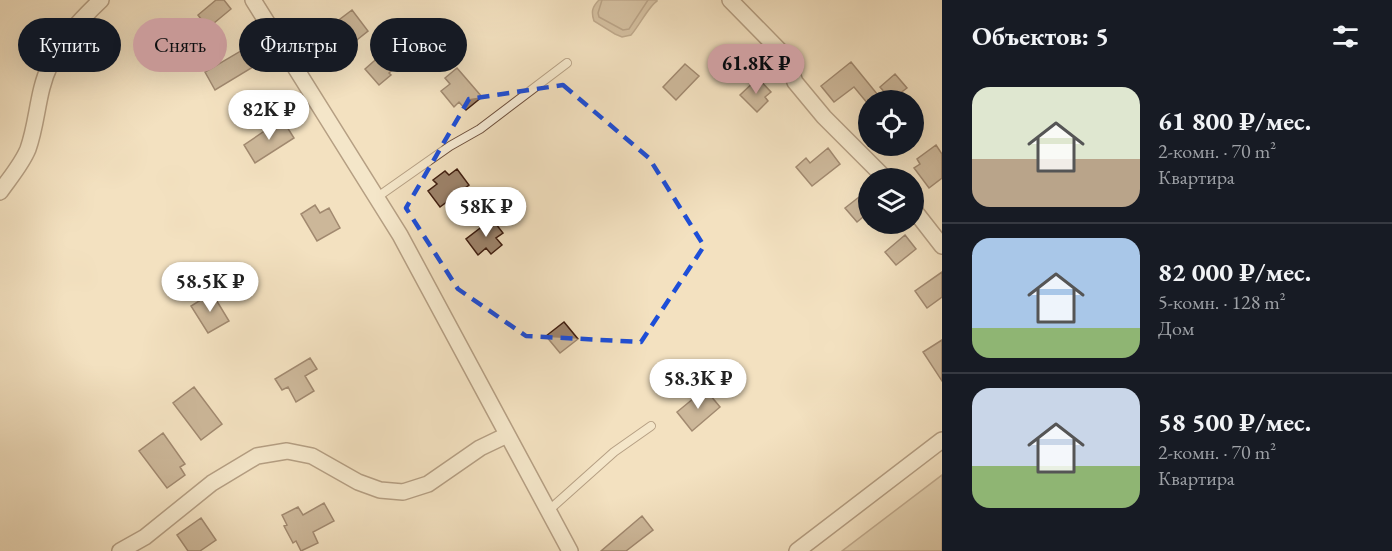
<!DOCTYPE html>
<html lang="ru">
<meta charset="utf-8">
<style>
body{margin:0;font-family:"EB Garamond",serif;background:#242831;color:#f1f3f6;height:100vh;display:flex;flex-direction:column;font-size:22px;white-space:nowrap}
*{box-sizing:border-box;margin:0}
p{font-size:20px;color:#9ea1a6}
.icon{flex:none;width:33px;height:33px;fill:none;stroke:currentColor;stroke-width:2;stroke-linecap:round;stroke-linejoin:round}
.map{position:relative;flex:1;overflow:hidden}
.drawer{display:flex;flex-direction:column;background:#171b24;width:450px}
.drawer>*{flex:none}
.hud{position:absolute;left:18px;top:18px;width:570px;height:54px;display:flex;gap:12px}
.buttons{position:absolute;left:858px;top:90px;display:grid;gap:12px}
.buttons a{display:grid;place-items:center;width:66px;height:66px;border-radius:50%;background:#171b24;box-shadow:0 6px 24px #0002;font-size:30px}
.price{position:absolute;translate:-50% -51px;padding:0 14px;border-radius:21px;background:#fff;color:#222;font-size:20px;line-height:39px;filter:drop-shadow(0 2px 3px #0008)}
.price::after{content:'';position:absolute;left:50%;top:36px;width:18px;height:14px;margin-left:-9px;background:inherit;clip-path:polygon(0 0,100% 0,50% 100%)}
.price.selected{background:#c59692;color:#111}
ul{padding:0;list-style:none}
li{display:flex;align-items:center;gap:18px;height:150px;padding:0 30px}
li+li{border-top:2px solid #363941}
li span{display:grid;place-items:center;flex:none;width:168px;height:120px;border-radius:18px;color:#555}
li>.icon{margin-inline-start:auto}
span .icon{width:72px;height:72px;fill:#fffc;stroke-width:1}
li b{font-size:26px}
h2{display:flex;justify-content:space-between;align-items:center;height:72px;padding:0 30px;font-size:26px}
.pill{padding:0 21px;border-radius:27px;background:#171b24;box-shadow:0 6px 24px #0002;font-size:21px;line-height:54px}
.pill.selected{background:#c59692;color:#111}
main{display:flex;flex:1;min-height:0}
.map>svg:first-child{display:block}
.green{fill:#d4c0a2;stroke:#8a6e58;stroke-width:1.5}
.water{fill:#b69e84;stroke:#866a55;stroke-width:1.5}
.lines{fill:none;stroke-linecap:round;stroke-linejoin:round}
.shore{stroke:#7a5e4a;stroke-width:1.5}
.building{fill:#9d836b;stroke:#3f1d0f;stroke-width:1.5}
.lane-casing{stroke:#6c4e3b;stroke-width:10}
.street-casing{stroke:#6c4e3b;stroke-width:18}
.lane{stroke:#f7ecd6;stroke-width:8}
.street{stroke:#f7ecd6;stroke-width:15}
.marked{fill:none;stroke:#1d4ed8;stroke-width:4.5;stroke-dasharray:12 8;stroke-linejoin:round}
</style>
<main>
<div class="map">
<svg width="942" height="551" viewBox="0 0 942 551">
<rect width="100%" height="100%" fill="#f3e1c0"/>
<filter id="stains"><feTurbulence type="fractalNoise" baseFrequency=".00333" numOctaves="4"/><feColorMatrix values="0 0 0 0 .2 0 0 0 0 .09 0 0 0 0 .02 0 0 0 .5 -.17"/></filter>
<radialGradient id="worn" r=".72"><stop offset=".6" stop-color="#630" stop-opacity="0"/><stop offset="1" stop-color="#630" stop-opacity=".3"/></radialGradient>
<path class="green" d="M942,475V551H842Z"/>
<path class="water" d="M599,0H657V1C649,6 639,26 631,35L622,37L615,34L594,21C591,12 592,7 599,0Z"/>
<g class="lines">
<path class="shore" d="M602,0L598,13L599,17L623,30L629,29L648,0"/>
</g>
<path class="building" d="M216,0H224L231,9L208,28L198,15Z
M352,10L368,31L353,43L349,38L340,45L327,29Z
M256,42L266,59L215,90L205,72Z
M382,54L394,68L389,73L391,75L379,85L365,69Z
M851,62L882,100H868V104L854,87L834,102L821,86Z
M685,64L699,76L676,100L663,87Z
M457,68L482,97L466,110L459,102L454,107L441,91L450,84L445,78Z
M895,74L907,88L891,100L880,87Z
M758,78L771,92L765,97L768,101L757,112L740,95Z
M282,119L294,138L255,163L244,145Z
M936,145L942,154V178L929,188L914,168L920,164L917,159Z
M828,148L840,164L812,186L796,167L806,158L810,163Z
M457,169L469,185L440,207L428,191L437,184L433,180L445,171L449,175Z
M868,190V213L857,222L845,208Z
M315,205L320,213L329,208L340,228L317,241L301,214Z
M492,219L503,233L496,238L502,245L491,254L486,248L478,255L466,239Z
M905,235L916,249L896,265L885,252Z
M942,272V297L927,308L915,291Z
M212,293L229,321L208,333L191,306Z
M564,322L578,339L560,353L546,336Z
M942,340V381L923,352Z
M310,358L317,369L305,376L314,391L296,402L288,387L282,390L275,379Z
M194,387L222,424L201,440L173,403Z
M705,389L720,407L692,431L677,412Z
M163,433L185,464L180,467L185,475L167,488L139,451Z
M324,503L334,521L313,532L318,543L301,551L296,541L293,543L284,526L287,525L282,515L298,507L303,515Z
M642,516L653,530L626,551H601Z
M201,518L216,540L200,551H188L177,535Z"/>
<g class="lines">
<defs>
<path id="lane" d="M376,198L450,146L480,129L567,63
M548,511L614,452L651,426"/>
<path id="street" d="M253,0L400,235L570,551
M730,0L786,57L795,82L824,117L885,178
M0,192C9,179 22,164 28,149C38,121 37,92 50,65C62,39 80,20 101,0
M914,210L942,246
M120,551L145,537L212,483L257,456L287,451L312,456L358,482L380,490L403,492L428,484L480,448L507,435
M797,551L942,440"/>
</defs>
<use href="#lane" class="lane-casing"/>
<use href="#street" class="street-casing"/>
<use href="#lane" class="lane"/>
<use href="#street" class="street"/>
</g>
<path d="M0 0H942V551H0ZM563,85L649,158L704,246L641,342L526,336L458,289L406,208L469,99Z" fill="#f3e1c0" fill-opacity=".55" fill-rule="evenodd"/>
<path class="marked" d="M563,85L649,158L704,246L641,342L526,336L458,289L406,208L469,99Z"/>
<rect width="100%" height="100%" filter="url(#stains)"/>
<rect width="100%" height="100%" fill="url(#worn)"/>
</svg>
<div class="buttons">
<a><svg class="icon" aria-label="locate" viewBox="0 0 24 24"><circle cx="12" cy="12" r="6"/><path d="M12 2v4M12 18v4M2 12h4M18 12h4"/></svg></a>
<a><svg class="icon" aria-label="layers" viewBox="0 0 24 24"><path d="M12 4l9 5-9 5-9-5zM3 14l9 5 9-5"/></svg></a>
</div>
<b class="price selected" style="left:756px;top:95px">61.8K ₽</b>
<b class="price" style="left:269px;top:141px">82K ₽</b>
<b class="price" style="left:486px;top:238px">58K ₽</b>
<b class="price" style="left:210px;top:313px">58.5K ₽</b>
<b class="price" style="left:698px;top:410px">58.3K ₽</b>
<div class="hud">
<a class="pill">Купить</a>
<a class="pill selected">Снять</a>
<a class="pill">Фильтры</a>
<a class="pill">Новое</a>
</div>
</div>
<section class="drawer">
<h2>Объектов: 5<svg class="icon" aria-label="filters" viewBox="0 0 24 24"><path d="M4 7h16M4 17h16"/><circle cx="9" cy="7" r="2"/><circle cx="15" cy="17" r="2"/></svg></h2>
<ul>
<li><span style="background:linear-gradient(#dfe7d0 60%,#b9a48a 0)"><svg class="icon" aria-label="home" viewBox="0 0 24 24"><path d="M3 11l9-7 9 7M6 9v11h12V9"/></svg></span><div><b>61 800 ₽/мес.</b><p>2-комн. · 70 m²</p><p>Квартира</p></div></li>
<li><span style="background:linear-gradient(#a9c7e8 75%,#8fb573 0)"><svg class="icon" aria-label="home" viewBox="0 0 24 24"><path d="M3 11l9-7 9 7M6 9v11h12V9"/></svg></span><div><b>82 000 ₽/мес.</b><p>5-комн. · 128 m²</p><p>Дом</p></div></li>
<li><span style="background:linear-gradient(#c9d6e8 65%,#8fb573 0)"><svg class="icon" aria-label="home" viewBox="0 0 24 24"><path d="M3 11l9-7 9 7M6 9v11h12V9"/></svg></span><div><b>58 500 ₽/мес.</b><p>2-комн. · 70 m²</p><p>Квартира</p></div></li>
</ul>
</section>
</main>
